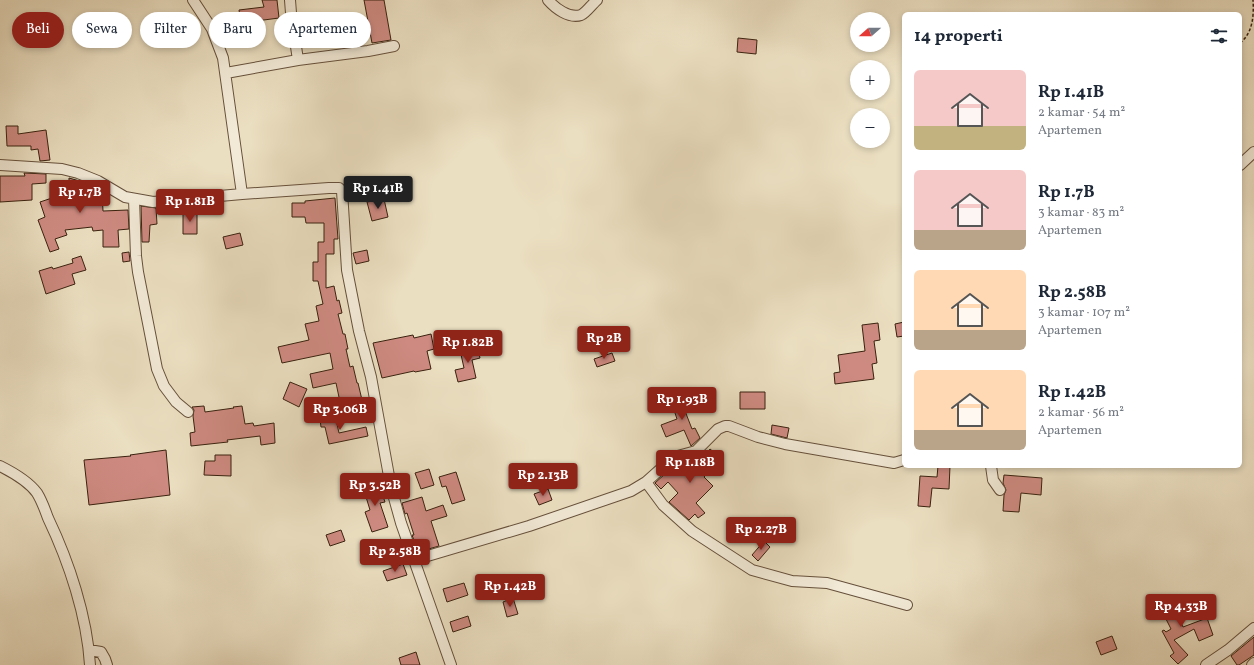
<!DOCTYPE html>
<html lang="id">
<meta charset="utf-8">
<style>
body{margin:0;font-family:Vollkorn,serif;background:#f2f2f3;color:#1f2937;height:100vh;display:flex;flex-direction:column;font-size:15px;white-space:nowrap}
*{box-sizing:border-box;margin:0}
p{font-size:13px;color:#747a83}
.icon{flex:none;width:22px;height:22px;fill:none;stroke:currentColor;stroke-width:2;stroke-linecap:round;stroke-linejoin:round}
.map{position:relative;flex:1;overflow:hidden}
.panel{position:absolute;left:902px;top:12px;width:340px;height:456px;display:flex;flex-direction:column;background:#fff;border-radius:6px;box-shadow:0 2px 6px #0003}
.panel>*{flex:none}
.top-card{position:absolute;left:12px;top:12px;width:380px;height:36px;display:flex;gap:8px}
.needle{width:26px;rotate:249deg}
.fabs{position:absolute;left:850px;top:12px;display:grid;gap:8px}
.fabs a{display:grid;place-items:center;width:40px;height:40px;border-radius:50%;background:#fff;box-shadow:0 2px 6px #0003;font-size:20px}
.price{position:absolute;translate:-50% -34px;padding:0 9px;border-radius:4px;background:#8f2418;color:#fff;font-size:13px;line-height:26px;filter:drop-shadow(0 1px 2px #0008)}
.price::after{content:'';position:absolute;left:50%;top:24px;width:12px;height:9px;margin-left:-6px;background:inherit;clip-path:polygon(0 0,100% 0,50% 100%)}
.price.selected{background:#222;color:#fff}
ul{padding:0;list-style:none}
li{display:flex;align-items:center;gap:12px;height:100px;padding:0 12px}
li span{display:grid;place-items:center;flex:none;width:112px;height:80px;border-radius:6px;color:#555}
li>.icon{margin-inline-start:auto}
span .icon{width:48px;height:48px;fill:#fffc;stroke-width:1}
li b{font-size:17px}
h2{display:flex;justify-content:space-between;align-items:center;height:48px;padding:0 12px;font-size:17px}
.pill{padding:0 14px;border-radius:18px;background:#fff;box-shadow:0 2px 6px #0003;font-size:14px;line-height:36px}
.pill.selected{background:#8f2418;color:#fff}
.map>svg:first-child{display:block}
.building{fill:#ce8a81;stroke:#39210e}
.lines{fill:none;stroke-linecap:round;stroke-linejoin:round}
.minor-casing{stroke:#66503b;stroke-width:12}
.path{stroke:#39210e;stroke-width:1.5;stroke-dasharray:3 2;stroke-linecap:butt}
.minor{stroke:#f2ead7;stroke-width:10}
</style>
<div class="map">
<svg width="1254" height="665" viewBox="0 0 1254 665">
<rect width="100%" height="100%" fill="#ebdfc1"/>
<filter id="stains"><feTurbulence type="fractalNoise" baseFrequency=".005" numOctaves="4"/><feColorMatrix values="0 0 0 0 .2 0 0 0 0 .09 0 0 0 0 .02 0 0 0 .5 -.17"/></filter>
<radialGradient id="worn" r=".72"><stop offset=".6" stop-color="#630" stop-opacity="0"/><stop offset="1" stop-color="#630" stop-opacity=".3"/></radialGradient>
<path class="building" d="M262,0H277L279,18L241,23L239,10L264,7Z
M364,0H384L391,40L372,43Z
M738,38L757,40L756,54L737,52Z
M6,126H18V134L46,130L50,160L40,161L38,149L31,150V146H7Z
M24,173L46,174V183L32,184V200L0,202V176H25Z
M69,178L83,182V187H95L102,191L103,211L128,210L129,229L118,230L119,247H103V230L93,231L92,227L65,230L67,235L55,239L59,249L50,252L38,220L45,217L40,202L55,197L52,187L69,182Z
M335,198L338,239H334V254H326V288L334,286L337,301L339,300L342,313L338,314L343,334H345L348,349H346L350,367L353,366L357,383H358L362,400L352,402L351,399L340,402L336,383L313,388L310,374L333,369L330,353L282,363L278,347L309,340L305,324L319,321L316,306L323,304L318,281H313V262H318V242H324V223H306L305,217H292V203H305V201Z
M384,199L388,217L372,221L367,202Z
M141,206L156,208L157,224L150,225L149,242H142Z
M197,211V234H183V212Z
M240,233L243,245L226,249L223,237Z
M367,250L369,261L356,264L353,253Z
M129,252L130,261L123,262L122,253Z
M81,256L86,270L72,274L75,284L46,294L39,271L52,267L53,269L73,263L72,259Z
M904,322V336L897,337L895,324Z
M878,323L880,340L874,341L877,363L872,364L874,379L835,384L834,373L840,372L838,355L865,351L862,325Z
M431,334L434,349L427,351L431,369L415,372L414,371L382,378L373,343L413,335L414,338Z
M477,346L480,358L472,360L476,378L458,382L455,370L464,368L460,350Z
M612,353L615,361L597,367L594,359Z
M290,382L307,389L299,407L283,399Z
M740,392H765V409H740Z
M692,397L696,407L685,411L692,429L695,428L700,438L691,446L684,430L666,437L661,425L677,419L672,404Z
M204,406L205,412L234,408L233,407L242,406L245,424L253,423L254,426L274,423L275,443L261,445L260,436L227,440L228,442L191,446L190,433L195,432L193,416L194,410L192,407Z
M335,415L339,433L366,427L368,436L329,444L325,427H321L320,419Z
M772,425L789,428L787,438L771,434Z
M710,449L721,458L704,477L713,486L696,503L705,513L698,518L695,514L689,520L669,502L678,493L668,482L661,489L655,483L677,463L686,460L692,470Z
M166,450L170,495L89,505L84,460L131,456L130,455Z
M215,455H231V476L204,475L205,461H215Z
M938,466H950L949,489L932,488L930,507L918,506L920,476L937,477Z
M429,469L434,485L421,489L415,473Z
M456,472L465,500L452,504L446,486L442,487L439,477Z
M1004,475L1042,478L1041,495L1021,493L1019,512L1003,511L1004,495L1006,490L1003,483Z
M378,482L385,502L380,503L388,527L372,532L365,512L370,510L363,487Z
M548,489L552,500L539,505L534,494Z
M422,497L426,511L443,505L447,516L431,521L439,546L418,552L412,535H414L407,513L405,514L402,503Z
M341,530L345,541L330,546L326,535Z
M764,541L770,547L758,561L752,555Z
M403,564L407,575L387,581L383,571Z
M464,583L468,595L447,602L443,589Z
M1173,595L1181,610L1176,612L1183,627L1207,618L1213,635L1199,641L1194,629L1174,640L1188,655L1178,664L1170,656L1174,653L1162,631L1164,630L1166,632L1171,629L1158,603Z
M513,598L518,614L507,617L503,602Z
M468,616L471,626L453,632L450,622Z
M1112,636L1117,649L1101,655L1096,642Z
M1254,637V655L1239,665H1237L1231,656Z
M416,652L420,665H401L399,658Z"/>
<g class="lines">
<defs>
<path id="minor" d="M193,0L212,29L223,58L242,194L329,188H339L342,191L347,270L359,331L371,377L391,487L401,523L451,665
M290,0L291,13L298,60
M548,0C555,8 569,19 581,15C586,13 592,4 597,0
M226,73L298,60L368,51L394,46
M0,165L62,169L78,173L98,181L125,197L153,202L242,194
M1240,165L1254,152
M134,199L136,256L138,272L157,369L164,386L176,402L188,412
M0,466C12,472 29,482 37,493C42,501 45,510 48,518C69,562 87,616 90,665
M991,466L993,480L1000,490
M646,482L663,505L692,531L752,570L792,581L827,583L907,605
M414,560L529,526L631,491L646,482L674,457L696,451L718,429L725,426H729L758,437L785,444L894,463L904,460
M89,650L101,652L105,659L107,665
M1206,665L1228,650L1254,628
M1252,665L1254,663"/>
</defs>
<use href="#minor" class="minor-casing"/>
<path class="path" d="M1240,43C1253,33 1254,15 1253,0"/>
<use href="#minor" class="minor"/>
</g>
<rect width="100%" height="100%" filter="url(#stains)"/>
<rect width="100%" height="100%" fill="url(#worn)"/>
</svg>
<div class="fabs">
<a><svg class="needle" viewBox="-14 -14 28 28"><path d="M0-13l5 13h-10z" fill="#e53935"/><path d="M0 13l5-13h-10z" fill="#747a83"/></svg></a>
<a>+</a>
<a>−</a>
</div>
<b class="price selected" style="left:378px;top:210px">Rp 1.41B</b>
<b class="price" style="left:80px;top:214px">Rp 1.7B</b>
<b class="price" style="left:190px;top:223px">Rp 1.81B</b>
<b class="price" style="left:604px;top:360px">Rp 2B</b>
<b class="price" style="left:468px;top:364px">Rp 1.82B</b>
<b class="price" style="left:682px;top:421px">Rp 1.93B</b>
<b class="price" style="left:340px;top:431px">Rp 3.06B</b>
<b class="price" style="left:690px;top:484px">Rp 1.18B</b>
<b class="price" style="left:543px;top:497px">Rp 2.13B</b>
<b class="price" style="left:375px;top:507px">Rp 3.52B</b>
<b class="price" style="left:761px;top:551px">Rp 2.27B</b>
<b class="price" style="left:395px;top:573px">Rp 2.58B</b>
<b class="price" style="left:510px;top:608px">Rp 1.42B</b>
<b class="price" style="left:1181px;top:628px">Rp 4.33B</b>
<div class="top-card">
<a class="pill selected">Beli</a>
<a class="pill">Sewa</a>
<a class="pill">Filter</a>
<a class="pill">Baru</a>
<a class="pill">Apartemen</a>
</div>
<section class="panel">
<h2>14 properti<svg class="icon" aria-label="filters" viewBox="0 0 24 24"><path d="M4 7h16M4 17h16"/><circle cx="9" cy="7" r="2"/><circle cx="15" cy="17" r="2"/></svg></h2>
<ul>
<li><span style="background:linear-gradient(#f6c9c9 70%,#c2b280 0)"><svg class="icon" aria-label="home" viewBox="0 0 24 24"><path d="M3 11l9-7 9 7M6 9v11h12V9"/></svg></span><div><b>Rp 1.41B</b><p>2 kamar · 54 m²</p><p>Apartemen</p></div></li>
<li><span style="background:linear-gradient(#f6c9c9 75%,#b9a48a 0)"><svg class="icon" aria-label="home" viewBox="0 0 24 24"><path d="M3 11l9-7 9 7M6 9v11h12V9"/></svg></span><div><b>Rp 1.7B</b><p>3 kamar · 83 m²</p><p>Apartemen</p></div></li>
<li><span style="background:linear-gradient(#ffd9b3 75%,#b9a48a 0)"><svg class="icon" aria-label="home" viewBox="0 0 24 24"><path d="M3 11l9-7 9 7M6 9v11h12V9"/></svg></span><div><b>Rp 2.58B</b><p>3 kamar · 107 m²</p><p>Apartemen</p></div></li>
<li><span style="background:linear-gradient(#ffd9b3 75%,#b9a48a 0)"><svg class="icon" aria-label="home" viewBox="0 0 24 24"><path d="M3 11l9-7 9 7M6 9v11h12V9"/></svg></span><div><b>Rp 1.42B</b><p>2 kamar · 56 m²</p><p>Apartemen</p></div></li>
</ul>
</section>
</div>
